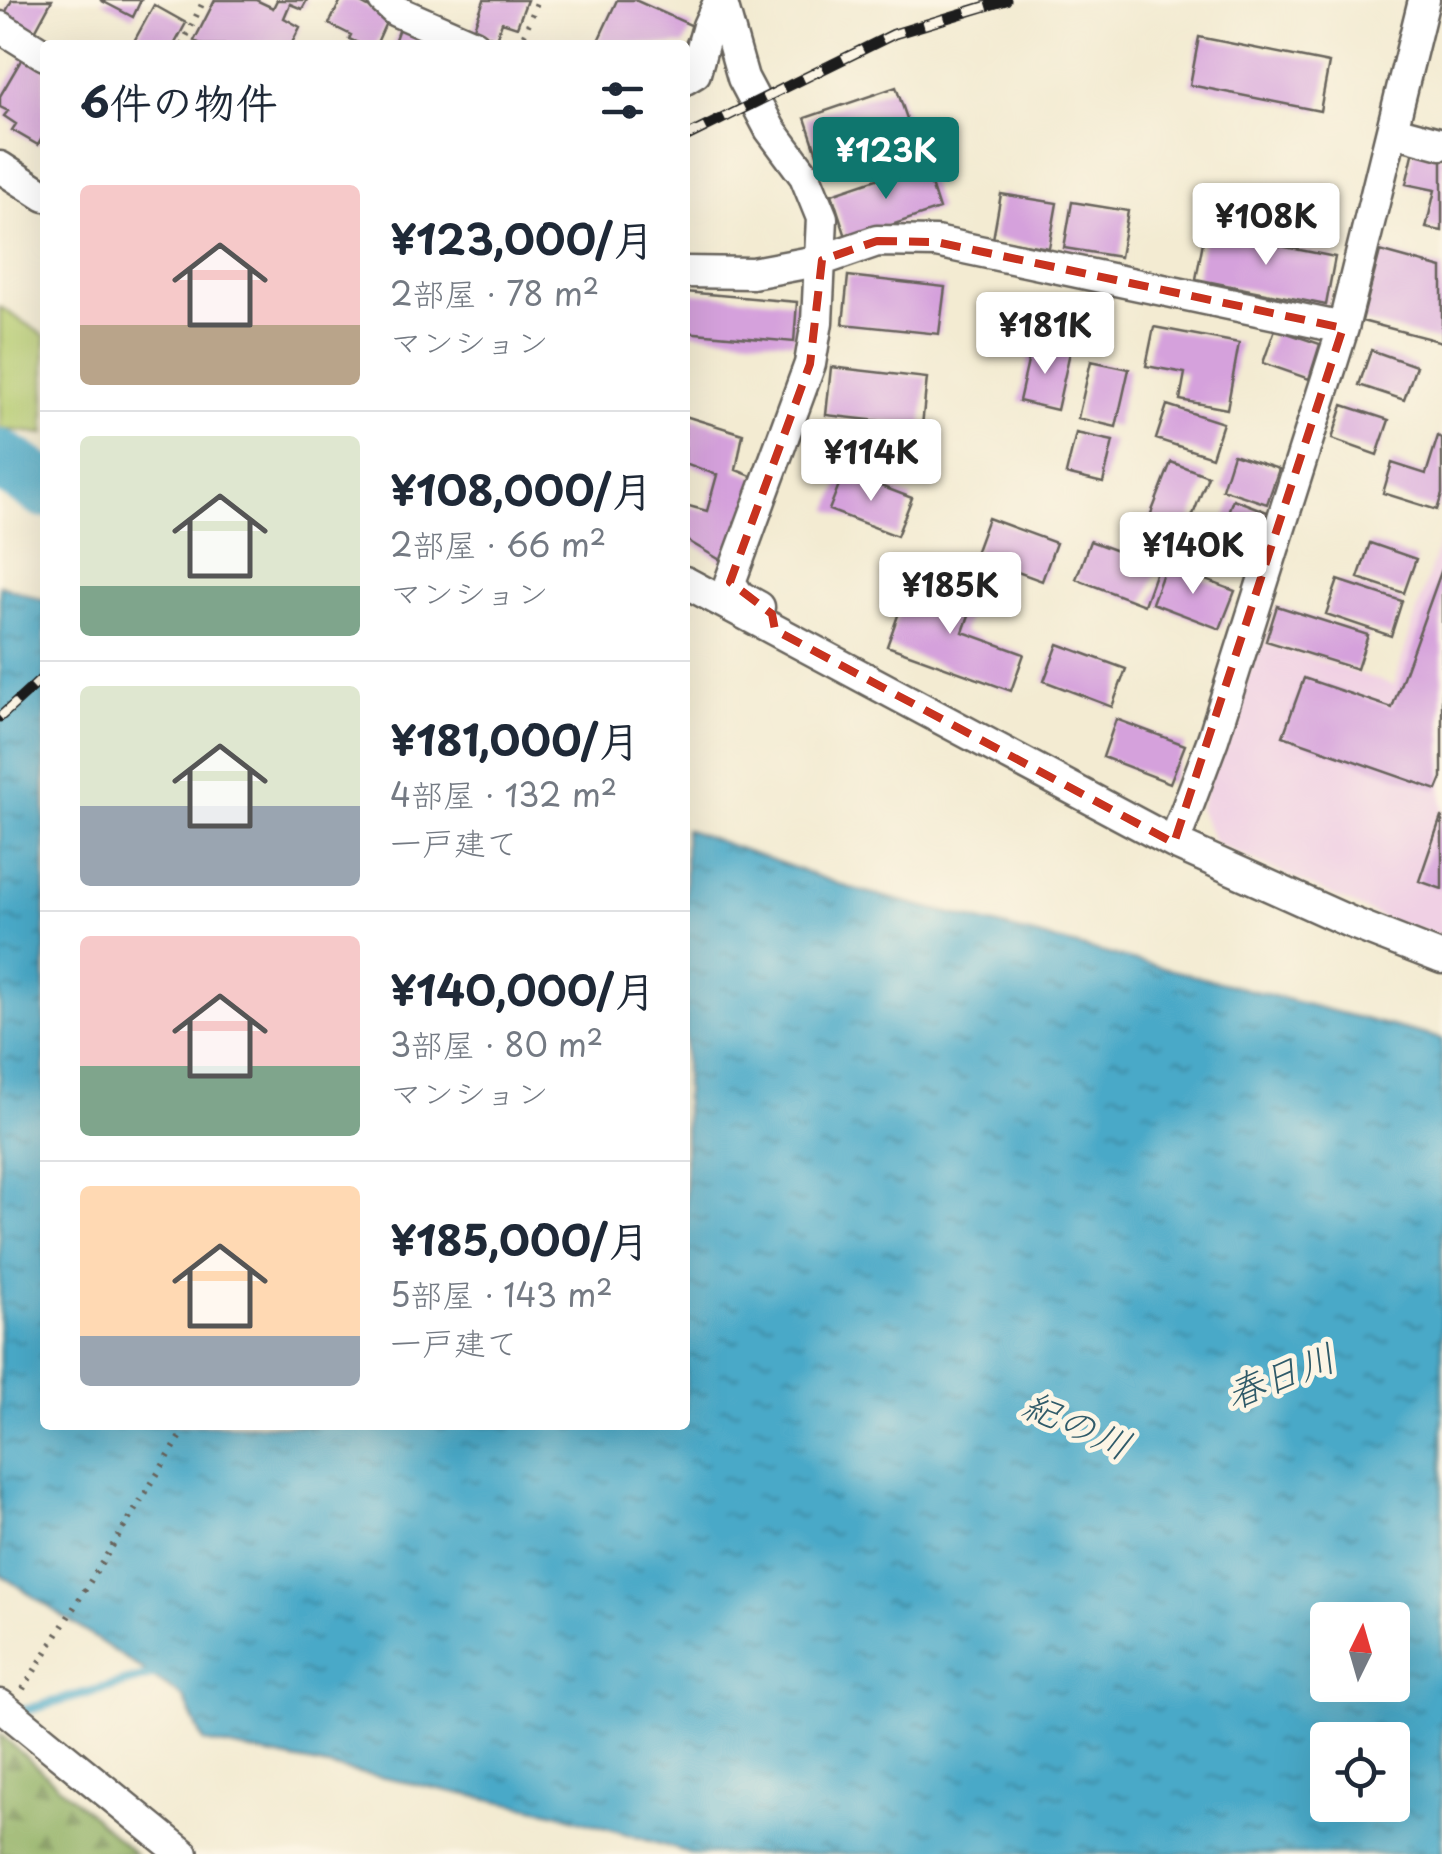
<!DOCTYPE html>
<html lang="ja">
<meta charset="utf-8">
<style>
body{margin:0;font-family:"Playpen Sans","Klee One",sans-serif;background:#f6f6f7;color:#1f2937;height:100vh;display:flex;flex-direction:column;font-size:38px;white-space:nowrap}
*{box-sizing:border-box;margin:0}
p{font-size:32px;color:#747a83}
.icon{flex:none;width:55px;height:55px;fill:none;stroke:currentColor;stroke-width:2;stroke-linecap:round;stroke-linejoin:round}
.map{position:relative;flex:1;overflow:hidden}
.drawer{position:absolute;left:40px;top:40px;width:650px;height:1390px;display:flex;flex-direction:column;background:#fff;border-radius:10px;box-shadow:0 10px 40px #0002}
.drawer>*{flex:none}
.needle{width:65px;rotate:5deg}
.fabs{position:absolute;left:1310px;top:1602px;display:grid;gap:20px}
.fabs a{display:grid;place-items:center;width:100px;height:100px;border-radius:10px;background:#fff;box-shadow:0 10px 40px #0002;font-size:50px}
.price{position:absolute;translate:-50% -85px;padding:0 22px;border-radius:10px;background:#fff;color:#222;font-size:32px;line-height:65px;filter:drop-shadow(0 2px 5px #0008)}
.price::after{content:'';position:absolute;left:50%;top:60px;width:30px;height:22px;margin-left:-15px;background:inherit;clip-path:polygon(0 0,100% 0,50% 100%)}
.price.selected{background:#0f766e;color:#fff}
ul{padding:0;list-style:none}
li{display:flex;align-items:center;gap:30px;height:250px;padding:0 40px}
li+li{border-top:2px solid #e0e1e3}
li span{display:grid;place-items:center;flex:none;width:280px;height:200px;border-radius:10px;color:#555}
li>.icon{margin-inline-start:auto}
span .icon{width:120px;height:120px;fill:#fffc;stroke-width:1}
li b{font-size:42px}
h2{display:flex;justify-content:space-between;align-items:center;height:120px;padding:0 40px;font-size:42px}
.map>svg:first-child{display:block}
.built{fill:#f0d0e4}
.green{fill:#b6cc71;stroke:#697446;stroke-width:2.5}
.forest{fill:url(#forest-firs);stroke:#566640;stroke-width:2.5}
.water{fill:url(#water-ripples);stroke:#326272;stroke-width:2.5;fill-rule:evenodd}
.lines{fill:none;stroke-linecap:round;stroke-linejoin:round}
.stream{stroke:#49a9c8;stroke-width:10}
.river{stroke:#49a9c8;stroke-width:60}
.building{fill:#d5a1dc}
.street-casing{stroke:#67645c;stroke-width:35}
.path{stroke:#67645c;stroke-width:6;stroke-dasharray:2.5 8;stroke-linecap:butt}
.street{stroke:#fff;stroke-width:30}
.rail-casing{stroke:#1c1c1c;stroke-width:11}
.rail{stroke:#fcf5e5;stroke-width:8;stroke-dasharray:22;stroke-linecap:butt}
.marked{fill:none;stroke:#c8321e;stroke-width:8;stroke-dasharray:20 12;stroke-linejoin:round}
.labels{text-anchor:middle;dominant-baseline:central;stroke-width:10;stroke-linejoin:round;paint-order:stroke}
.water-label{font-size:38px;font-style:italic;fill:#305b69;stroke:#fcf5e5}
</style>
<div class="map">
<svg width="1442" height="1854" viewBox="0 0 1442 1854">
<defs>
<pattern id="forest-firs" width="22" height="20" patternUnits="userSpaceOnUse" patternTransform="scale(2.5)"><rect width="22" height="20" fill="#90b063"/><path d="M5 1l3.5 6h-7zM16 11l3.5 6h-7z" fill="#758e51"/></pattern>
<pattern id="water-ripples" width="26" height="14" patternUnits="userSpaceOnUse" patternTransform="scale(2.5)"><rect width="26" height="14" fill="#49a9c8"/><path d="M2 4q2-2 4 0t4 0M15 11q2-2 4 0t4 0" fill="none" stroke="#3c89a2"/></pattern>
</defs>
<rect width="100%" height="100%" fill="#fcf5e5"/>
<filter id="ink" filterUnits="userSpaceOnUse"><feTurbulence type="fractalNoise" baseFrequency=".01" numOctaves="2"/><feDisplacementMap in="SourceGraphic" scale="20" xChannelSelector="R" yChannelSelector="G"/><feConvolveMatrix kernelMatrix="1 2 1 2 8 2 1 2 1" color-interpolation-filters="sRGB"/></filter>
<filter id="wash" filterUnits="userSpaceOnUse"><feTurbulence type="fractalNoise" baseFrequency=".0048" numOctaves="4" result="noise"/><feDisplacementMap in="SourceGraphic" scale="40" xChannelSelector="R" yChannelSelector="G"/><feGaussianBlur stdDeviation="2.25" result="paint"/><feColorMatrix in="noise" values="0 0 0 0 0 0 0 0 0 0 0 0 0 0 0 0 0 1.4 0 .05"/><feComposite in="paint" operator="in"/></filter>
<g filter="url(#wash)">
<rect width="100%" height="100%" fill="#f3ebd2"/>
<path class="built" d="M1442,533V936L1388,920L1215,843L1199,809L1260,642L1394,685Z"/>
<path class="green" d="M0,307L45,336V434L0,429Z"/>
<path class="forest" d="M0,1734L135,1854H0Z"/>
<path class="water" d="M0,585L45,601V1425H685V829L850,888L1442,1039V1854H693L553,1812L204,1742L184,1698L0,1574ZM1328,1620H1392V1685H1328ZM1328,1740H1392V1805H1328Z"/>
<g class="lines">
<path class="stream" d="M16,1713L163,1672"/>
<path class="river" d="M0,459L45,488"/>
</g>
<g id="blocks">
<path class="building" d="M12,0H52L32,37L1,21Z
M100,0H141L133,17Z
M215,0H256L273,8L277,0H307L302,9L290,4L284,18L300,27L291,45H203L194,41Z
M341,0H355L388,18L376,45H362L349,39L351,35L329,24Z
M484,0H527L517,27L502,22L496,39L473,30Z
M617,0H635L693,26L684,45L597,43Z
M154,5L186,23L174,45H132Z
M399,28L432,41L431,45H393Z
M1199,37L1329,63L1320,111L1190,85Z
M24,55L45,68V133L38,145L12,130L16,124L4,116L8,111L0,107V96Z
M896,87L912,133L820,163L805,118Z
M1414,150L1442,157V231L1426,228L1435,190L1406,184Z
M924,163L939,209L847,240L832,194Z
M1001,194L1057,203L1049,248L993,239Z
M1072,202L1128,211L1120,257L1064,248Z
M1205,231L1335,257L1326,305L1196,279Z
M1380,251L1442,268V342L1362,321Z
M848,276L945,287L939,334L843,324Z
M685,292L797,302L794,342L685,332Z
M1154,327L1239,343L1227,409L1180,400L1185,373L1146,366Z
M1275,329L1320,344L1309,379L1263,363Z
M1032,344L1070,352L1057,410L1019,401Z
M1371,350L1416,366L1404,400L1359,385Z
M1091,361L1129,369L1116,427L1078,418Z
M831,367L927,378L922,426L826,415Z
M1167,405L1223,423L1212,457L1156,439Z
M1343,405L1389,420L1377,455L1332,439Z
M685,416L743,434L736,470L759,479L727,564L685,539V505L707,511L717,475L685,463Z
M1076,433L1113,441L1103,483L1066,474Z
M1438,436L1442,438V494L1437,510L1383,493L1392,463L1426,474Z
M1233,454L1279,469L1267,504L1222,489Z
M1171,462L1208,476L1184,538L1147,524Z
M844,472L912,498L897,536L829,510Z
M1233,499L1270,513L1246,575L1209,561Z
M988,518L1056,543L1042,581L974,556Z
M1090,541L1158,566L1144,605L1076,579Z
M1370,543L1416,559L1404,593L1358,578Z
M1166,565L1235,591L1220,629L1152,603Z
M1442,569V778L1437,790L1283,736L1304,678L1392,708Z
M911,579L974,601L963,632L1024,654L1011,691L887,646Z
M1338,580L1402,601L1391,636L1326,614Z
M1277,606L1368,635L1357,669L1266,641Z
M1058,644L1126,669L1112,707L1044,681Z
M1116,719L1185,745L1170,783L1103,757Z
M1441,817H1442V889L1419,881Z"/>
</g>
</g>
<g filter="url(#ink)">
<use href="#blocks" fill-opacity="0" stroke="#67645c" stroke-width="2.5"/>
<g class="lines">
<defs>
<path id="street" d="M384,0L396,11L474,45
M721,0L743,78L770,129L805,176L822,218L817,322L810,364L730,582L739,596L759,607
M0,27L45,55
M685,79L695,73L708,26L720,0
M1394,131L1442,144
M0,167L45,196
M685,272L752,273L822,260L877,241L936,242L1343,328
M685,582L1174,843L1350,922L1442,958
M1174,843L1213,739L1343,328L1424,0
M0,1705L183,1854"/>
</defs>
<use href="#street" class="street-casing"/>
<path class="path" d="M182,45L204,0
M520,45L538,0
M23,1689L188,1425"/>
<use href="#street" class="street"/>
<defs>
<path id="rail" d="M685,137L894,34L1006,0
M0,717L45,676"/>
</defs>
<use href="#rail" class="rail-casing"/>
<use href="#rail" class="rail"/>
</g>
</g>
<path class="marked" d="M877,241L936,242L1343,328L1174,843L775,630L772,614L730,582L810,364L822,260Z"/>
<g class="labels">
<g class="water-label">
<text transform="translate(1280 1374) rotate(-21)">春日川</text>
<text transform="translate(1078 1423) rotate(24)">紀の川</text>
</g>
</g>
</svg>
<div class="fabs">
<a><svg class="needle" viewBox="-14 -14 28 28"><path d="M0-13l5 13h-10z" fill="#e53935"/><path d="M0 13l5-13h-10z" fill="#747a83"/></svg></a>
<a><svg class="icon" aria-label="locate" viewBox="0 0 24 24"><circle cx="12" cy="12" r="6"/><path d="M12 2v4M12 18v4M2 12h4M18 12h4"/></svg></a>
</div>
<b class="price selected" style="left:886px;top:202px">¥123K</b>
<b class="price" style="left:1266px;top:268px">¥108K</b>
<b class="price" style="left:1045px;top:377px">¥181K</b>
<b class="price" style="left:871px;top:504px">¥114K</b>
<b class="price" style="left:1193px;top:597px">¥140K</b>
<b class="price" style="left:950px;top:637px">¥185K</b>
<section class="drawer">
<h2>6件の物件<svg class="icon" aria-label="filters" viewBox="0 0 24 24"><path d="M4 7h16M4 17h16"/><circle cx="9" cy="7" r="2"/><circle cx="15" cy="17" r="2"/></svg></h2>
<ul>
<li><span style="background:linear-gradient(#f6c9c9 70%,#b9a48a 0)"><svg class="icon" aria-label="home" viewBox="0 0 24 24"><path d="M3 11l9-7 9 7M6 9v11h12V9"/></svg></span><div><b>¥123,000/月</b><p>2部屋 · 78 m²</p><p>マンション</p></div></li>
<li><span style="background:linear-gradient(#dfe7d0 75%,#7fa58c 0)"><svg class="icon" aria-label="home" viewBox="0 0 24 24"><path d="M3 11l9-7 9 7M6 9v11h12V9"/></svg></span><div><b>¥108,000/月</b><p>2部屋 · 66 m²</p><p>マンション</p></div></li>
<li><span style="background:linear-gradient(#dfe7d0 60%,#9aa5b1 0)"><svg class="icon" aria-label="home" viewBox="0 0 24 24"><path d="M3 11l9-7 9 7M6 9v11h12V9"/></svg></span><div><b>¥181,000/月</b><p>4部屋 · 132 m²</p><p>一戸建て</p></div></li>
<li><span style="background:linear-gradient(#f6c9c9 65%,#7fa58c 0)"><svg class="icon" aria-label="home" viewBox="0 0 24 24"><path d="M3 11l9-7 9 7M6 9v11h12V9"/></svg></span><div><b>¥140,000/月</b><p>3部屋 · 80 m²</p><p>マンション</p></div></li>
<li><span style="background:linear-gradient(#ffd9b3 75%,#9aa5b1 0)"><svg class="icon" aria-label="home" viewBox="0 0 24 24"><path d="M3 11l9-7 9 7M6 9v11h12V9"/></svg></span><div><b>¥185,000/月</b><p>5部屋 · 143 m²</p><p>一戸建て</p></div></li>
</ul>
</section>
</div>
